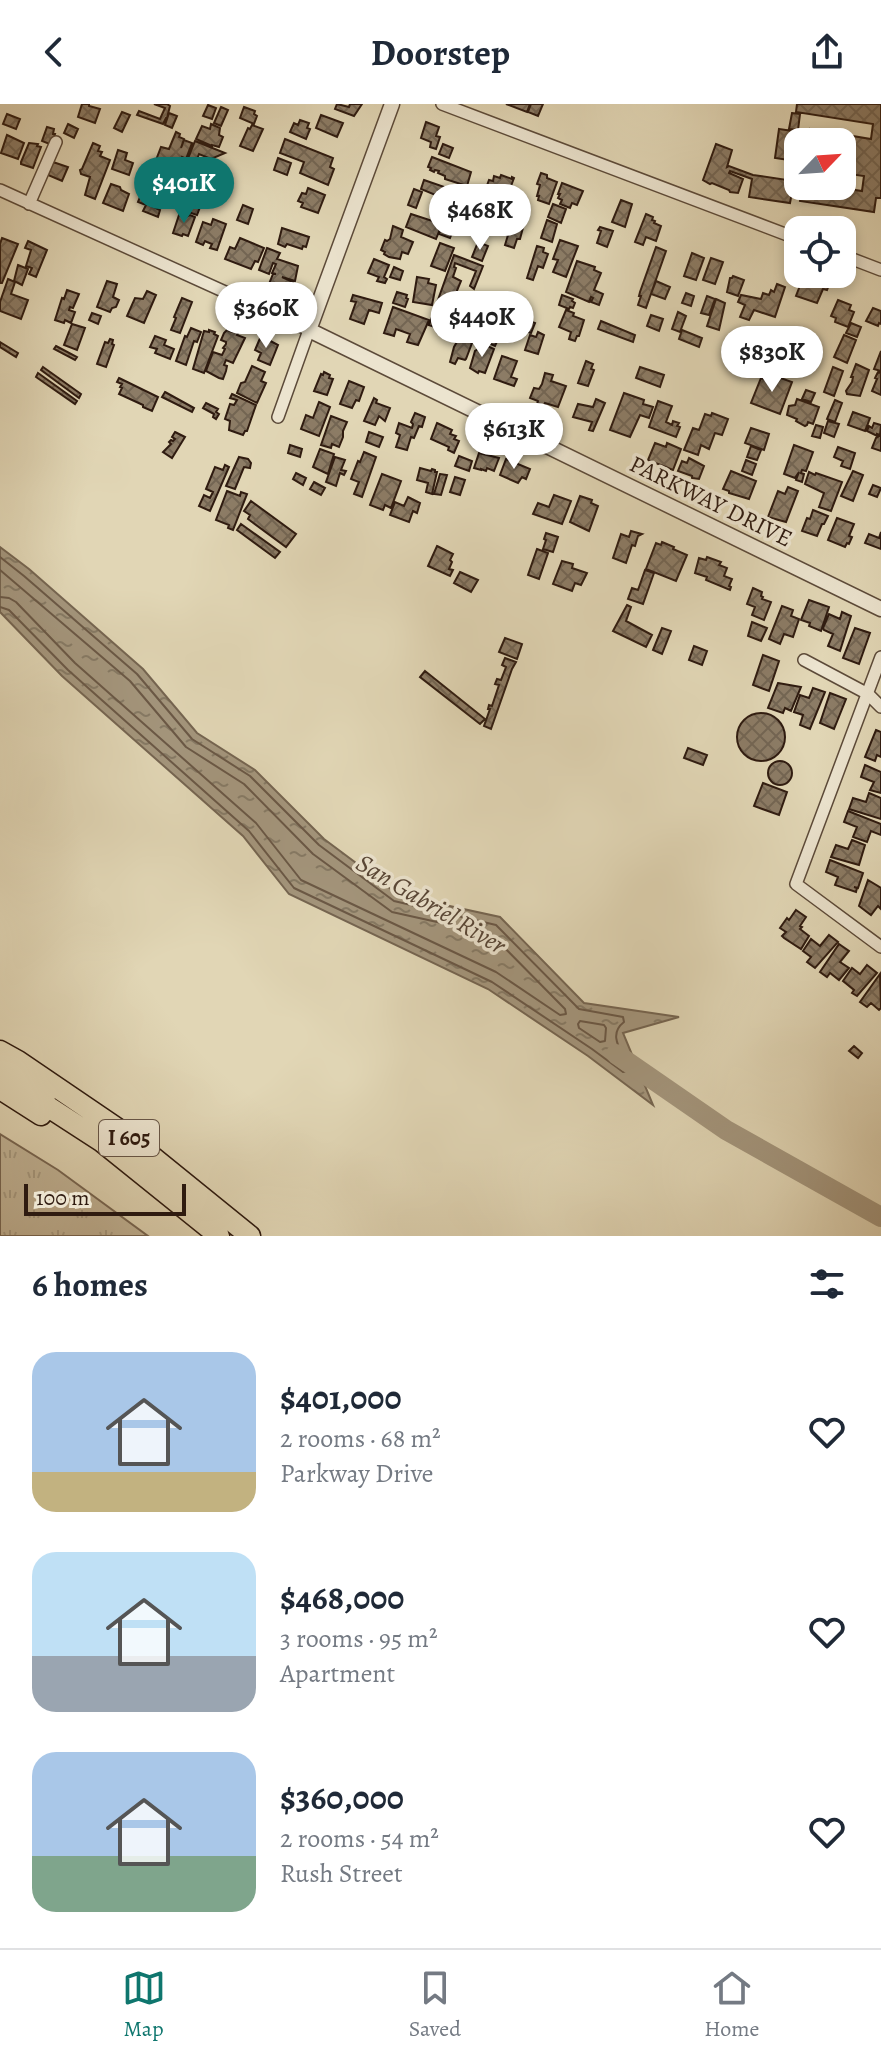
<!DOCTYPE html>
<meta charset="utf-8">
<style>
body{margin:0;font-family:Alegreya,serif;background:#f6f6f7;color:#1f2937;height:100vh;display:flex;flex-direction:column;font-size:30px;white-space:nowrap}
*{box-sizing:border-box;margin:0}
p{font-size:26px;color:#747a83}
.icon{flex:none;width:44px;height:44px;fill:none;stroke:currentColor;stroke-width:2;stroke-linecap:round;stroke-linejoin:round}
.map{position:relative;height:1132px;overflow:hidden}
.panel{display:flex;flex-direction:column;background:#fff;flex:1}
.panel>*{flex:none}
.needle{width:52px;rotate:65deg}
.fabs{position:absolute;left:784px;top:24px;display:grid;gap:16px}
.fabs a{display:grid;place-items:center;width:72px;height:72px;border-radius:16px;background:#fff;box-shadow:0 4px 12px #0003;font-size:40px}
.scale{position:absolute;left:24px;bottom:20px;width:162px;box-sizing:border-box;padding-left:8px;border:4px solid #2f1b10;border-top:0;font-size:22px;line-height:28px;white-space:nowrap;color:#2f1b10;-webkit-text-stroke:6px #ece4cf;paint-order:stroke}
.price{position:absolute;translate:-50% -68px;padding:0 18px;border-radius:28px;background:#fff;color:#222;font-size:26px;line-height:52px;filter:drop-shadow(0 2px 4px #0008)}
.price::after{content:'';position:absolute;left:50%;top:48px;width:24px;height:18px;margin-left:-12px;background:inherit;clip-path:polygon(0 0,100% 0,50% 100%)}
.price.active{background:#0f766e;color:#fff}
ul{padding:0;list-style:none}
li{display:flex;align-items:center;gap:24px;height:200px;padding:0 32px}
li span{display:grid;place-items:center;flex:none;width:224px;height:160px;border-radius:24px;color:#555}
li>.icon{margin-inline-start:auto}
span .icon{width:96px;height:96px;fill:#fffc;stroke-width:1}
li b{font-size:34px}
h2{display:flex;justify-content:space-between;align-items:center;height:96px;padding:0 32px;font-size:34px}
header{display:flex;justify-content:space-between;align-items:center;height:104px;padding:0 32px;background:#fff;font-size:36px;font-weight:700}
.menu{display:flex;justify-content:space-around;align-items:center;height:112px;border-top:2px solid #e0e1e3;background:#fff;font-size:22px;color:#747a83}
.menu a{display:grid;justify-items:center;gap:4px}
.menu .active{color:#0f766e}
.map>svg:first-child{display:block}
.grass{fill:url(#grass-tufts);stroke:#796854;stroke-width:2}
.water{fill:url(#water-ripples);stroke:#756551;stroke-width:2}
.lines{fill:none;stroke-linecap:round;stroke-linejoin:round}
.shore{stroke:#6a5846;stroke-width:2}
.river{stroke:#a4967d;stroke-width:20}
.building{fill:url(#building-cross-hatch);stroke:#2f1b10;stroke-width:2}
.minor-casing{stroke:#5c4a39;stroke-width:14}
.tertiary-casing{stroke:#5c4a39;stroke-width:17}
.motorway-casing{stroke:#2f1b10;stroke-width:23}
.minor{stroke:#ece4cf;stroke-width:11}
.tertiary{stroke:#ece4cf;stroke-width:14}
.motorway{stroke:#e1d6b5;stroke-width:20}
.labels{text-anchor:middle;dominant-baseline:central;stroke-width:7;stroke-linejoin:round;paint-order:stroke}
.shield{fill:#ece4cf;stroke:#685749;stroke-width:2}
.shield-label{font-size:22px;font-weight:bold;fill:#2f1b10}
.street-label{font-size:24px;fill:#2f1b10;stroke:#ece4cf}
.water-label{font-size:26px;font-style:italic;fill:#584636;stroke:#ece4cf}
</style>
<header><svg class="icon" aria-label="back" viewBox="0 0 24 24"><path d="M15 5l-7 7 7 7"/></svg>Doorstep<svg class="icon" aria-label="share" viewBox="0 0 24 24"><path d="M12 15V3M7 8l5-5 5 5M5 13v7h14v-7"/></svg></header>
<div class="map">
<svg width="881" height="1132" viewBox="0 0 881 1132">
<defs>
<pattern id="grass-tufts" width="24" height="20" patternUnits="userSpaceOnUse" patternTransform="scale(2)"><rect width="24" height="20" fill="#c3b699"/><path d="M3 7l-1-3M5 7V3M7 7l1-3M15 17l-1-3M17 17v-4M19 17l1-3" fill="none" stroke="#a89c83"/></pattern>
<pattern id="water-ripples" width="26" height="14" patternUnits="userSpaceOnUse" patternTransform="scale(2)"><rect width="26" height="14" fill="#a4967d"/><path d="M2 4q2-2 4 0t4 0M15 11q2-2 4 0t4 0" fill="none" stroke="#867a65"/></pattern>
<pattern id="building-cross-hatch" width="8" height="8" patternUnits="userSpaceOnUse" patternTransform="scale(2)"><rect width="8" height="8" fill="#8c7c66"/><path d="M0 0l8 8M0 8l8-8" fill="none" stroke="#736553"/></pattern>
</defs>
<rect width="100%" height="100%" fill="#e1d6b5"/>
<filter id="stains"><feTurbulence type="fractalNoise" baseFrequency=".0025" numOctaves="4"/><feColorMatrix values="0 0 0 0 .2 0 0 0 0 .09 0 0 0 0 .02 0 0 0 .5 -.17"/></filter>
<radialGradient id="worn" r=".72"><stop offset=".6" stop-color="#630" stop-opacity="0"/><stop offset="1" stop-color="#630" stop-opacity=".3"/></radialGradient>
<path class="grass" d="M0,1030L58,1066L148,1132H0Z"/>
<path class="water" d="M0,443L29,465L143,565L197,629L255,666L324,735L399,791L500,813L584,899L679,913L623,929L653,1001L588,952L488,885L289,790L243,732L62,572L0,508Z"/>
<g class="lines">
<path class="shore" d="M0,453L24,472L137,570L192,635L250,672L319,741L394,797L496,821L579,905L623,913L624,918C607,931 622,947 628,963V967L623,968L592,945L492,878L294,784L249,727L68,566L9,506L0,503
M0,466L130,577L186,643L244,680L313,750L392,808L491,830L565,905L566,910L560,911L496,868L301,776L256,719L75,559L16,498L9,494L0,493
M580,917L604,921L606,924L605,937L600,938L579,924L578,920Z"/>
<path class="river" d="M616,950L726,1026L881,1113"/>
</g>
<path class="building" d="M82,0H89V2L100,5L95,19L78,13Z
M154,0H167L170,2L167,14H166L163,20L137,11L139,7L160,15L165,4Z
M337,0L349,3L350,0H362L354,12L335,5Z
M506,0H530L527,8Z
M531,0H543L538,12L528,8Z
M797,0H881V94H876L874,108L800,97L802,82H829L862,87L864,72L842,69V38H804L805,30H810V25L871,35L873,20L796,8Z
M208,1L216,4L212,15L203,12Z
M221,3L228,6L221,22L214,19Z
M244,3L255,7L254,10L257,12L254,20L240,14Z
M122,8L130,11L122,28L114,24Z
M169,9L177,12L172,24L165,21Z
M792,9L800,10L798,26L789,25Z
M7,10L20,15L16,25L3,20Z
M321,11L343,19L337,33L316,24Z
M300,16L309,19L307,24L310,25L306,35L290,28L294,19L298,21Z
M426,18L439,23L436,32L440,33L436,45L430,43L431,38L421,34Z
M68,20L78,25L74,34L64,29Z
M211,20L220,24L219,31L223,33L219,43L212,41V42L196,35L202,22L210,25Z
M252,21L263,25L253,47L240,42L248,24L250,25Z
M47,23L54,25L53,30H55L52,41L42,37Z
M779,25L800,28L796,57L775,54Z
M176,28L180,30L179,33L184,35L181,44L184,36L192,39L186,55L182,53L178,63L156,56L161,43L169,45Z
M7,31L24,39L18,55L1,49Z
M285,35L333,54L330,63L334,65L328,81L300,69L304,58L280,49Z
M195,37L225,49L211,55L199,50L195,60L187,57Z
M29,39L38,40L37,42L41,43L33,64L21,60V58Z
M93,39L100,42L98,47L102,48L100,52L110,56L95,95L85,91L90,73L81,70L80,66L82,65Z
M443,40L453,44L449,54L439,50Z
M716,40L732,46L727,63L729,62L753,71L794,77L790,99L749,93L752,75L730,67L729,69L743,75L738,89L730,88L729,86L712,79L710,80L703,76Z
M118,46L127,49L125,56L133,59L129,71L112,65Z
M432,53L471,68L467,82L445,75V72L438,69L439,67L435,66L434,68L430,66L431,64L428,63Z
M278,54L291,59L287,71L274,66Z
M53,58L68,63L62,77L48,71Z
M202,61L214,66L197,111L185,107Z
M541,69L547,71V74L557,78L549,100L538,96L539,92H537L540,81L537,80Z
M501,71L512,75V73L514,74L505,98L484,90L489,76L493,77L494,72L500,74Z
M148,73L173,84L167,98L154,93L155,91L152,90L149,101L160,106L158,113L143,107L146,101L138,98Z
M424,76L456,87L452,98L421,85Z
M562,79L583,87L577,101L572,99L570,104L560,100L562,96L558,94L560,90H558Z
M111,80L120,83L121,86L129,90L123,107L103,99Z
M308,84L325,91L318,109L301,103L303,99L298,97L302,89L306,90Z
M414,85L422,88L416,104L408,101Z
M457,89L472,94L468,104L453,99Z
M437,95L470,107L463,125L459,124L460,120L457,116L450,134L439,130L447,109L442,106L439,114L431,111Z
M621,96L632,100L625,123L612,118Z
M473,100L482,103L477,117L468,113Z
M553,100L566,105L561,119L548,113Z
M243,101L253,105L248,120L237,116Z
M487,104L501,110L494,128L480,124Z
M411,110L442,120L436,135L406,123Z
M646,110L653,113L652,116L655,117L654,119L661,122L656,137L646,133L643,141L635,138Z
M179,111L186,113L190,111L195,113L188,132L183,130L182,132L173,129Z
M467,114L474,117L471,128L463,125Z
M213,115L226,120L217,146L210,144L212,140L207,138L205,137L203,141L196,138L203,118L211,121Z
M513,116L524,120L520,135H517L514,144L505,141L508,131L501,129L505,117L512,120Z
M547,116L557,120L552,138L541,134Z
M393,122L403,126L401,133L413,138L408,150L402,148L400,155L389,153L384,150L385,148L381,146L385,136L387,137L390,135Z
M600,123L613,127L607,143L597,139L601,127L598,126Z
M282,124L309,133L306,143L303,142L302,145L287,140L285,143L278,140Z
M2,134L18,140L2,179H0V140Z
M240,134L264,144L258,158L255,157L251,165L225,155L230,143L235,145Z
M560,136L578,142L566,173L553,168L558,156L553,155Z
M28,137L47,146L36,173L29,170L32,164L26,162L31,146L25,144Z
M478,138L488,142L482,157L472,153Z
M440,139L454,144L445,167L431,162Z
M537,142L544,144L543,148L548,150L543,164L538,162L533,176L527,174Z
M656,143L666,147L646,204L638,201L641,192H639L640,188Z
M267,144L280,149L277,155L298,162L295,177L282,173L293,178L289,188L269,180L273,170H276L272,169L276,160L273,159L269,170L259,166Z
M692,149L704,154L696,176L684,172Z
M454,151L483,162L474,185L470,182L476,167L455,159L454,163L456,164L453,173L461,177L449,206L446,205L438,224L429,221Z
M711,154L723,158L715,180L703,176Z
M374,155L389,161L384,173L387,175L385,179L377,177L379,173L368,169Z
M577,157L595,163L594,166L601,169L594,186L603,190L599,201L591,198L593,194L591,193L589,198L566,188Z
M18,161L28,165L22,181L14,177Z
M394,163L403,167L400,176L390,173Z
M819,170L832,173L827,186L823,185L817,199L796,192L803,174L816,180Z
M733,172L744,176L738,192L727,188L730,174H732Z
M417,173L429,175L428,179L436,181L432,201L413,198Z
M8,175L15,178L11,190L28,196L21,215L0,207V198Z
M107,177L117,180L113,193L119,196L116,203L112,204L110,208L97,203Z
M656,177L670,183L665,195L651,190Z
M777,180L785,183L775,213L754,206L749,216L740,213L745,201L738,198L741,191L761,195L763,189L769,191L771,186L774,188Z
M67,186L79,190L73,204L70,203L69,206L75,208L71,219L65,216L64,219L55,216L62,194L64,195Z
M147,187L156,191L144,219L127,212L135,194L143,195Z
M397,188L407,191L406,194L408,195L405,203L393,199Z
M686,189L694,192L691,202L682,199Z
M353,191L382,199L379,209L369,206L364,220L350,215L356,198L351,197Z
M492,191L512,199L506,216L486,209L490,198L487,197L488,193L491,194Z
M562,191L573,195L572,197L575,199L573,204L570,203L569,205L559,201Z
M707,192L715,195L709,211L701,209Z
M182,194L192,198L180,229L171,226L176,214L174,213Z
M716,195L725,199L719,226L707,222Z
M838,196L851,201L849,206L854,208L848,223L835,218L836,214L831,212Z
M393,203L429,216L418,241L407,238L410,230L396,225L394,232L384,229Z
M873,204L881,207V220L879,219L878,222L866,217Z
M566,206L574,209L573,212L584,216L579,232H577L575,237L569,235L571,228L559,223Z
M678,208L686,212L680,228L672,225Z
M92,209L101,212L98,220L89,216Z
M445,209L459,214L451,234L438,229Z
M512,210L535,219L531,229L508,221Z
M651,211L663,215L659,227L647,222Z
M601,217L635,231L633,238L598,225Z
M851,219L861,223L857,233L846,229Z
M72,220L85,224L77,246L64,241Z
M191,224L201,228L197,238L194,237L186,261L176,257L185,232L187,233Z
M233,225L239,227L237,231L245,234L233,259L226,256L224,261L227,262L226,267L223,275L219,274L206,267L213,248L222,251L225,245L223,244L226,240V238L221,236L224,229L227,226L232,228Z
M209,226L215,228L214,230L218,232L204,269L193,265L204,227L209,228Z
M682,226L702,234L699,243L679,235Z
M538,228L544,231L538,250L525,246L530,231L536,233Z
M489,229L499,233L495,242L486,238Z
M797,230L805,233L804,235L806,236L803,243L793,239Z
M461,231L469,234L468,237L472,239L466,255L465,256L458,254L455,260L450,258L454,243Z
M844,231L856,236L847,259L834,253Z
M155,232L166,236L164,241L174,245L170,255L155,249L157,245L150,243Z
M261,232L278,241L270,261L258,256L261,249L255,246Z
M779,234L786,236L787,234L791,236L790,240L805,246L799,259L773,249L774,247L772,246Z
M110,235L113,236L112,240L114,241L106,263L97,260L105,238L108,239Z
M0,238L18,249L16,253L0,243Z
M485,241L494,245L485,269L479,267L478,269L470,264L475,247L478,245L483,247Z
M56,242L77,253L75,256L54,245Z
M734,243L745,247L743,253L739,252L738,256L730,253Z
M881,247V267L874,265Z
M502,252L517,257L511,273L517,275L514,282L494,275Z
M586,257L593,260L591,265L594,266L588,282L578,279Z
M856,260L869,266L860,292L847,290L846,287L852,278L853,273H851Z
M252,262L265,268L261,277L266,279L257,299L237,289L241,279L245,278Z
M43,263L81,290L79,294L41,266Z
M640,263L664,271L660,283L636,274Z
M833,263L843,267L834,292L824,288Z
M324,268L330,271L329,274L333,275L327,291L314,287L321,270L323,271Z
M878,268L881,269V291L872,287L877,275L875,274Z
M38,269L77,297L75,300L36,273Z
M545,269L553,271L551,277L566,282L558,303L545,299L544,302L537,300L538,297L530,294L534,284L539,285L542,280Z
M772,271L792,278L780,310L751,299L761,274L769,277Z
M119,274L158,293L152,307L143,303V301L119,290L122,284L120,283L122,280L117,278Z
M349,277L364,283L359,297L356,296L352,304L340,300Z
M806,286L815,289L811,298L802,295Z
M165,288L194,304L192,308L162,293Z
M624,289L644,296L643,300L653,303L649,314L640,311L630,333L610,326Z
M232,290L256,301L247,327H245L243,331L229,326L230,317L225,315L230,300L234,301L237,296L230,294Z
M374,294L377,296L376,299L390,304L385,317L379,312L375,321L364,317Z
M596,295L605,299L593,327L589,326L592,318L573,313L578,300L593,303Z
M797,295L819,303L813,320L808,318L807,321L805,322L796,317L797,315L787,311L789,302L795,301Z
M835,296L842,299L835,318L827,315Z
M658,297L672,302L666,318L672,321L673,317L679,319L677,322L680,323L676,333L649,323Z
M319,298L330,303L319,332L301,325L306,311L313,314Z
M206,299L218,305L216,308L219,310L216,315L213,313L214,310L203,304Z
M853,308L870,314L865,327L848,321Z
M415,309L425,313L422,323L419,322L414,334L411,333L407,346L396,343L400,331L396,329L399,319L412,324L413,320L411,318Z
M712,309L728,315L722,331L715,329L709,345L701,341L698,351L684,346L693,324L699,326L705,310L711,312Z
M331,312L347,318L343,327V333L339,343L332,340L331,344L321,341Z
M828,317L839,320L834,333L824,329Z
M437,319L452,326L450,330L456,332L454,335L459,337L454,349L448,346L449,343L431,335Z
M874,319L881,321L880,331L877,330V332L867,327L869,322L872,324Z
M816,321L823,323L820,334L812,332Z
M751,324L769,330L764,346L745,339Z
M175,328L185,333L172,354L163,348L171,340L169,338L171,336L173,337L175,335L172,333Z
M369,328L383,333L379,343L366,338Z
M881,331V347L872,344L876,334Z
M655,339L666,343L667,339L681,345L673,366L648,356Z
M290,341L302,345L300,353L288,349Z
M794,341L813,348L806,367L802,366L801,369L804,370L802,378L796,376L799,368L795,374L784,370Z
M751,342L761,346L757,356L747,353Z
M838,343L855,349L850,365L841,362L843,357L834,353Z
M320,345L334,350L328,370L313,363Z
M364,348L376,353L362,393L354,390L359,378L351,375L358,357L360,358Z
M479,349L499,354L494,367L487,364L486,367L481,365V366L474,364Z
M459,352L472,357L469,367L455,362Z
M239,353L248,355L251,359L250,364L244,363L235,385L226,382Z
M335,353L345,356L341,366L346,367L344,371L340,369L336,382L326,378Z
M689,354L704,362L699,375L692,374V372L678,367L682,357L687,359Z
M506,355L530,365L526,375L522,373L518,379L500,371Z
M746,356L756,360L752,371L742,367Z
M225,361L229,363L210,407L199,402L204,391L210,394L213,388L206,385L215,363L223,366Z
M420,364L431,367L432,365L435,366V368H437L432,390L426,388L428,379L417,376Z
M731,367L756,377L749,395L729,389V387L723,385Z
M853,367L863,371L853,397L841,392Z
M809,368L815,371L816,369L842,378L831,407L819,403L824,389L805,380Z
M296,369L306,374L303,381L293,375Z
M382,370L401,377L391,404L385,401L383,406L370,401Z
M440,370L447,371L441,391L434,390Z
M455,373L465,376L460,391L450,388Z
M314,378L325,384L321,391L310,385Z
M873,381L881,384L877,393L869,390Z
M788,383L798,387L786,418L768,413L778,387L785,390Z
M227,387L240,392L241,388L247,390L233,426L228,424L229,421L216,416Z
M554,391L571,397L562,420L533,410L538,399L549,403Z
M580,392L592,396L591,399L598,402L589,427L570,418Z
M408,393L420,399L417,409L413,407L409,418L390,411L395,398L404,402Z
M251,397L296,430L286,443L248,415L250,411L244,407Z
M813,406L828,412L824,420H822L817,432L802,427L807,414L810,415Z
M837,414L854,420L849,432L852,433L849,440L847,439L845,443L828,436Z
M241,420L280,448L275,454L237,426Z
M631,427L642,430L638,432L635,442L632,441L626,459L613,454L621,430L629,433Z
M881,428V445L865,439L869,430L879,434Z
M546,429L558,433L553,448L543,445L546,436L544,435Z
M662,438L674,443L673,445L687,451L676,477L646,465L656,439L661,441Z
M437,442L453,450L450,456L452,458L449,465L453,466L450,472L428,462Z
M537,445L548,449L539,475L528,471Z
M707,453L721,458L719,461L727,464L724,472L732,475L729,482L731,483L730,486L706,476L707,473L695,469L699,454L706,456Z
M562,457L573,460L572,464L587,469L581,481L575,479L572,487L553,480Z
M645,466L654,469L643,500L628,495L632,484L638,486Z
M460,468L478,476L471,488L454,479Z
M753,484L762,488L761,492L763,493L762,495L771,498L764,516L752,511L755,503L747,500Z
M809,496L829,503L821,527L809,522L810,519L801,516Z
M627,501L631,503L626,517L652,531L646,543L613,527Z
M782,502L793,506L791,512L799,515L793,533L784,530L780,540L769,535Z
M842,508L851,512L840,547L828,542L833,530L824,526L823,524L829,510L840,515Z
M752,518L767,524L761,537L748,532Z
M662,524L671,527L662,550L653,546Z
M855,524L870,529L859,560L843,554Z
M505,534L522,540L517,555L499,548Z
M694,542L707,547L702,561L689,556Z
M763,551L779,557L769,587L753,581Z
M505,554L516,558L512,565L491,625L484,622L490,605H488L489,601L492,602L499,581L495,580L497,575L501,576L506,563L502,561Z
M425,567L485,615L480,620L420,573Z
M778,579L801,583L791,607L785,604L783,609L768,604Z
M813,584L825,588L810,625L800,621L803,611L794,608L800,591L809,594Z
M830,589L846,595L834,625L820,619Z
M737 633a24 24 0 1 1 48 0a24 24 0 1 1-48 0Z
M876,626L881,628V653L877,651L875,657L865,653Z
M688,644L707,651L703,661L684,654Z
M768 669a12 12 0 1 1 24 0a12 12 0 1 1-24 0Z
M865,661L881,668V689L870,686L874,678L861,673Z
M763,679L787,688L779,711L754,702Z
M869,689L881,694V715L849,705L853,694L866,698Z
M848,707L881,720V731L871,727L867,738L853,733L857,723L844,718Z
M852,736L865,741L859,761L831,753L836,741L848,745Z
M830,756L863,769L858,784L854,783L857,784L856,788L835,781L838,773L826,768Z
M868,776L881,784V805L878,802L871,811L859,802Z
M796,806L806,813L800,822L802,823L800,825L809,832L801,845L784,834L782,832L786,828L780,824L787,814L789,816Z
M829,831L838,838L815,864L807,858L811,853L803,847L811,835L820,842Z
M839,840L849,847L840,858L849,864L839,876L830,869L827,873L820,868Z
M867,861L877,869L857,892L852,889L854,886L843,877L852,864L860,870Z
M880,870L881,904L879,906L871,899L867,903L860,898Z
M854,942L862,949L858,954L849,947Z"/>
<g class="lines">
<defs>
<path id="minor" d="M442,0L798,135
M0,86L309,226L278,313
M29,100L56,38
M842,151L881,166
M881,553L796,780L881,843
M804,556L868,590L881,603"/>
<path id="tertiary" d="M392,0L309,226L881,505"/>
<path id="motorway" d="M0,947L18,957L118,1025L250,1132
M0,963L45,992
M0,985L41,1011
M30,991L101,1037L219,1132"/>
</defs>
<use href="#minor" class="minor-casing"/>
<use href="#tertiary" class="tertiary-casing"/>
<use href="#motorway" class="motorway-casing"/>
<use href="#minor" class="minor"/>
<use href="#tertiary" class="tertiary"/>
<use href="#motorway" class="motorway"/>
</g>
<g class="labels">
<rect class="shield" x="99" y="1016" width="60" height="36" rx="6"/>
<g class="shield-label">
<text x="129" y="1034">I 605</text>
</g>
<g class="street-label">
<text transform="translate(711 397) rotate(26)">PARKWAY DRIVE</text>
</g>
<g class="water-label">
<text transform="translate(431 800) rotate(31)">San Gabriel River</text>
</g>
</g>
<rect width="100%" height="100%" filter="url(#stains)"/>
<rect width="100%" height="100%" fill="url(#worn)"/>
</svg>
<div class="fabs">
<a><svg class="needle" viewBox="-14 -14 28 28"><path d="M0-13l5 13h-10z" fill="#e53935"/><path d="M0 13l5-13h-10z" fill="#747a83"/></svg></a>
<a><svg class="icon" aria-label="locate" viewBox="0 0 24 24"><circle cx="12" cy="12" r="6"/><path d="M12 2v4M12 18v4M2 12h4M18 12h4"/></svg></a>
</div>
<div class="scale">100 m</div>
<b class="price active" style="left:184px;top:121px">$401K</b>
<b class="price" style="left:480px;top:148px">$468K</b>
<b class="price" style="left:266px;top:246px">$360K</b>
<b class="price" style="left:482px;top:255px">$440K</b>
<b class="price" style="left:772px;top:290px">$830K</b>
<b class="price" style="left:514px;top:367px">$613K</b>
</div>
<section class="panel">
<h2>6 homes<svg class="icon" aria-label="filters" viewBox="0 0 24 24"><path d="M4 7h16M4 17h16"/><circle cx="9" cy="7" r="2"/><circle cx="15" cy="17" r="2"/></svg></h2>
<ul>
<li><span style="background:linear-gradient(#a9c7e8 75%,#c2b280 0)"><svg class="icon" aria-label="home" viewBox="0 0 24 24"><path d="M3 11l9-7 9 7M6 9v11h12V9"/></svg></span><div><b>$401,000</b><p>2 rooms · 68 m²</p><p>Parkway Drive</p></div><svg class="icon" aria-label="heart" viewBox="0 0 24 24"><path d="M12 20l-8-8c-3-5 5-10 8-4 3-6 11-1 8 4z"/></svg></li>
<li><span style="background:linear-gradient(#bfe0f5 65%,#9aa5b1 0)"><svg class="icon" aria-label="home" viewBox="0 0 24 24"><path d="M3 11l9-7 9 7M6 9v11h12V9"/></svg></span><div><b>$468,000</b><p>3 rooms · 95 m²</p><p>Apartment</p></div><svg class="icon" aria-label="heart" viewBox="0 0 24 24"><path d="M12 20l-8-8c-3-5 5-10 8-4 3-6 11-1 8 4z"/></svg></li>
<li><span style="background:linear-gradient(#a9c7e8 65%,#7fa58c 0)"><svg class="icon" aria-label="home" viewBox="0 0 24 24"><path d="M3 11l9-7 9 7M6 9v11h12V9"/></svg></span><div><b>$360,000</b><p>2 rooms · 54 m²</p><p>Rush Street</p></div><svg class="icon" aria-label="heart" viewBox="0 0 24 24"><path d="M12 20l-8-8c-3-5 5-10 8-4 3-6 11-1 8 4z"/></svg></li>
</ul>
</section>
<nav class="menu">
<a class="active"><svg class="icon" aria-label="map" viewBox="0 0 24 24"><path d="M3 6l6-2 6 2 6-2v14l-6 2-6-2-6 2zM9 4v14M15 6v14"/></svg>Map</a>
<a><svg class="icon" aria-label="saved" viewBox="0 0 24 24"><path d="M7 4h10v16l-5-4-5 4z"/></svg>Saved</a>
<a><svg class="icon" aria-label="home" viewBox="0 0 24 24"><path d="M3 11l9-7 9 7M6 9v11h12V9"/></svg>Home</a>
</nav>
